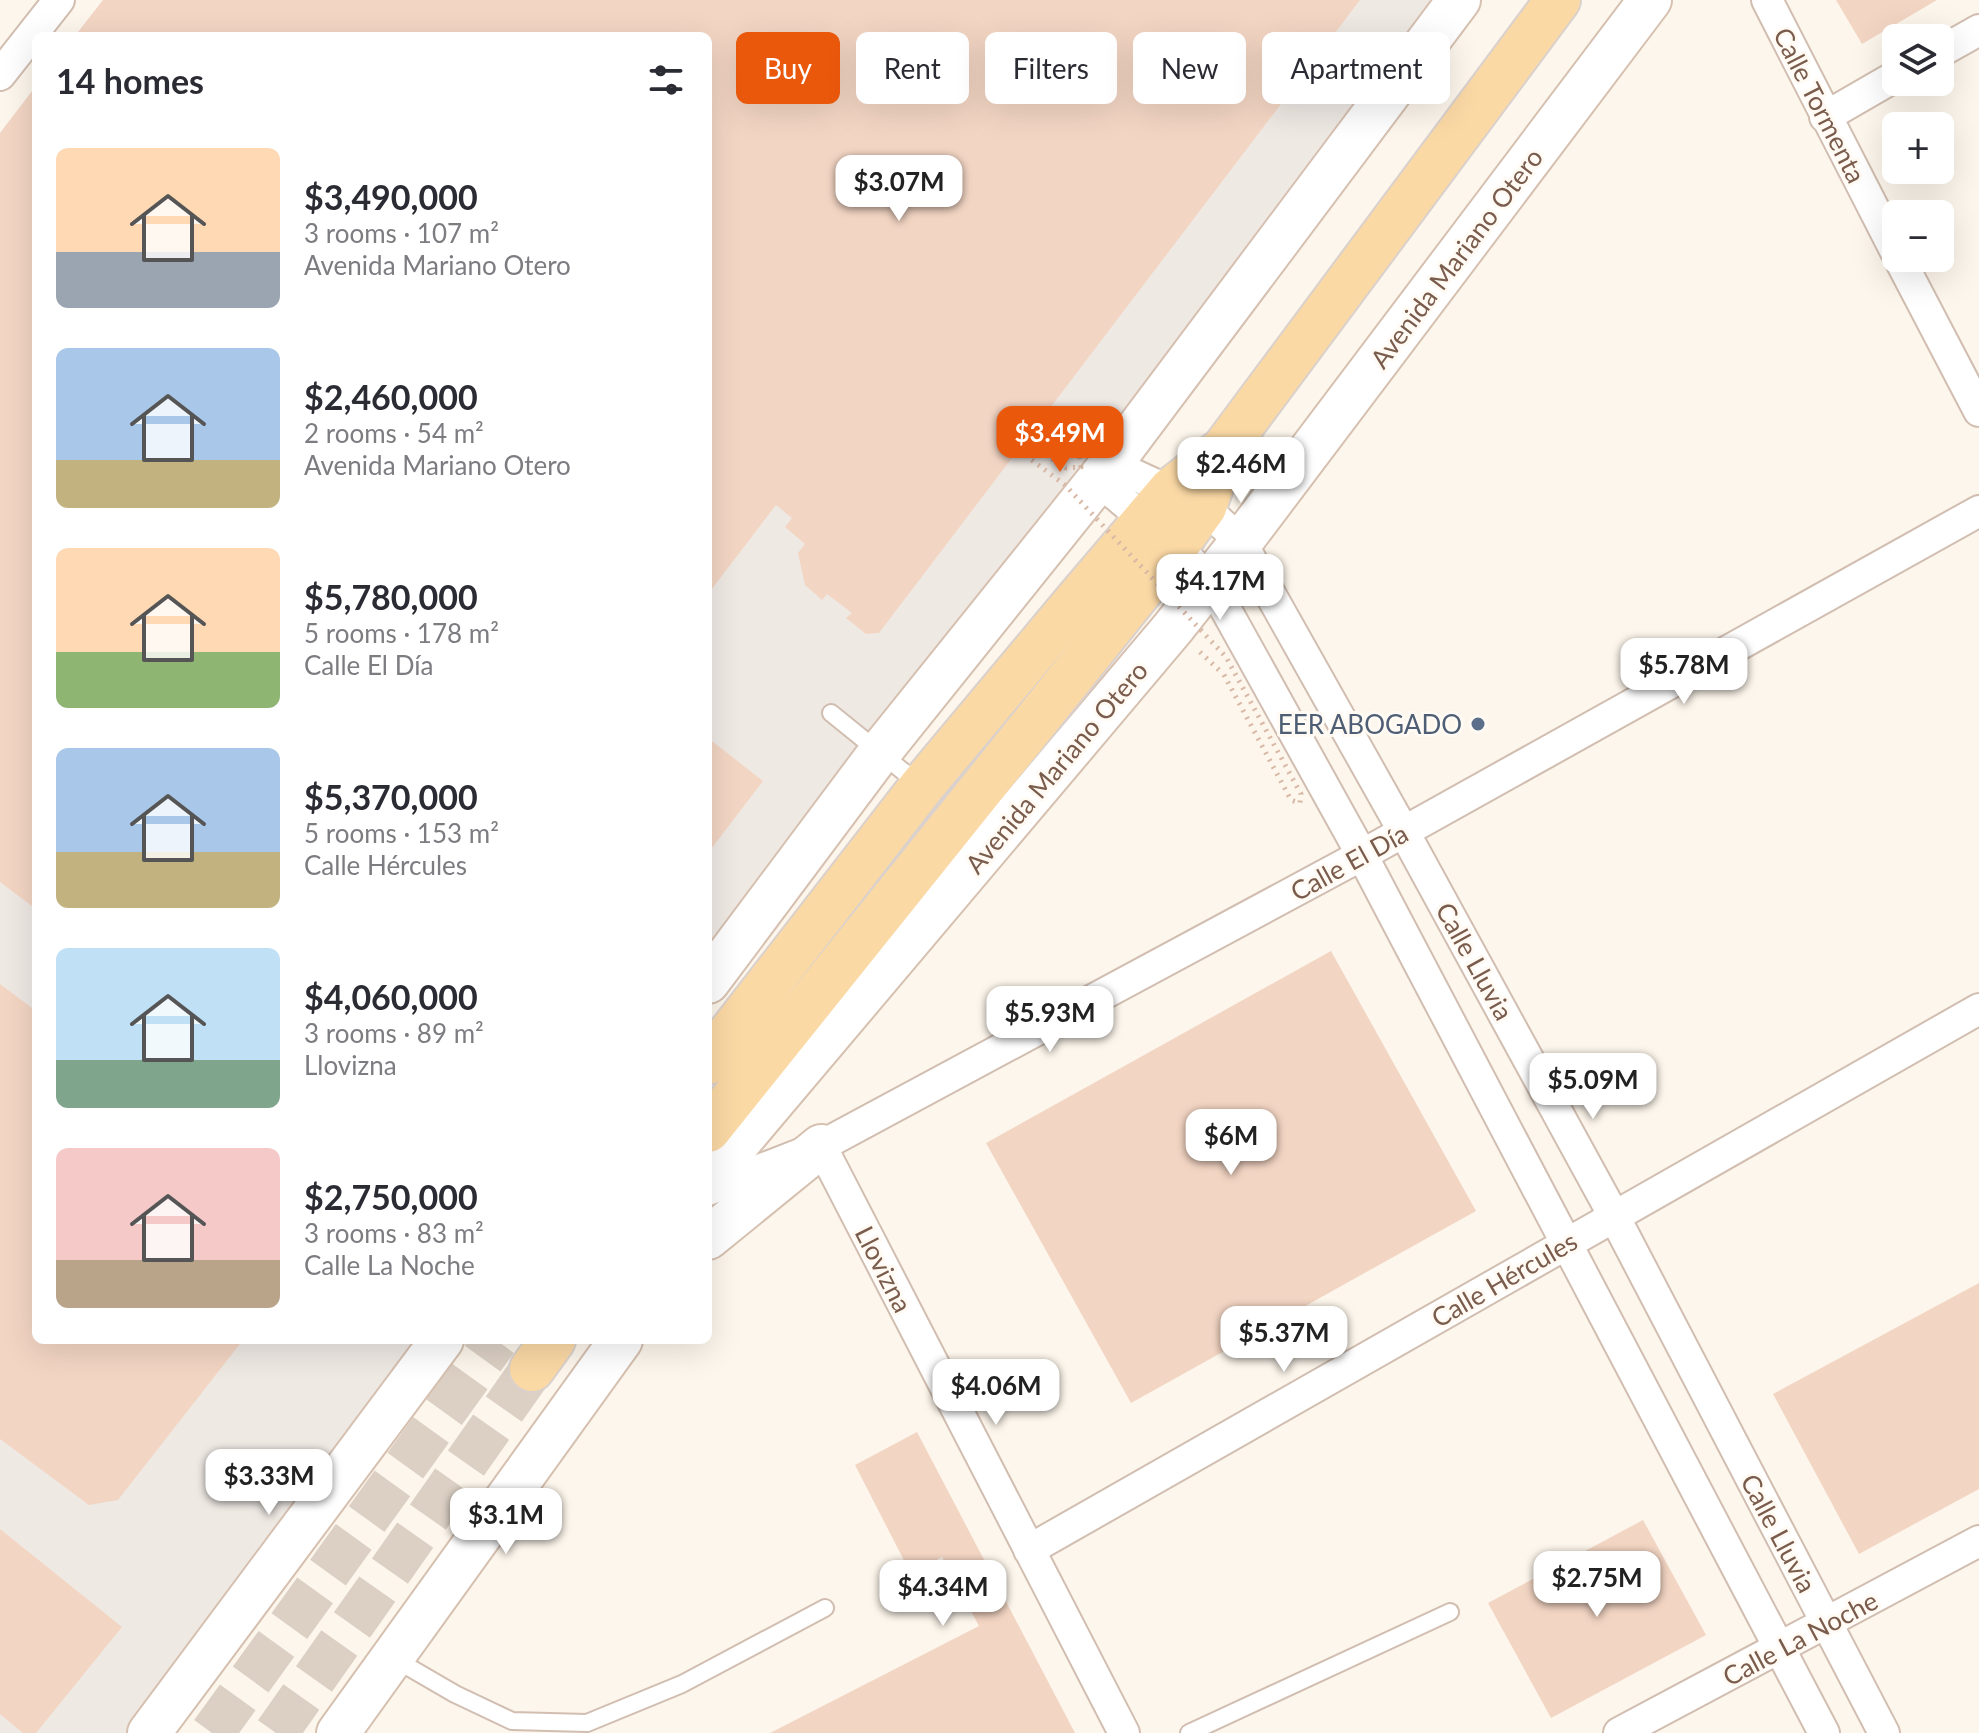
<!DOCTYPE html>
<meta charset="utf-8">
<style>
body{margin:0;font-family:Lato,sans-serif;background:#f2f2f3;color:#2b2b33;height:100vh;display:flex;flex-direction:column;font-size:30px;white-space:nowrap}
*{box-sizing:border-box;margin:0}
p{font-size:26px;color:#7c7c81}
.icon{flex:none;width:44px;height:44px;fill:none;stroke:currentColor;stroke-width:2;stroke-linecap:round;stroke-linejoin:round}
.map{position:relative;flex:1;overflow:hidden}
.sheet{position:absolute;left:32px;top:32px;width:680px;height:1312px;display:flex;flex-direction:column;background:#fff;border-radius:12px;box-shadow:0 8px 32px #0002}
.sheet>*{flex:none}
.top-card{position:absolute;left:736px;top:32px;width:760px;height:72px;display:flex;gap:16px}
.tools{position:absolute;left:1882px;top:24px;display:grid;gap:16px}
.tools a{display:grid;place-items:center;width:72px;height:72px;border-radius:12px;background:#fff;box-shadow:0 8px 32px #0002;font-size:40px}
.price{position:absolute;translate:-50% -68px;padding:0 18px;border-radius:16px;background:#fff;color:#222;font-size:26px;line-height:52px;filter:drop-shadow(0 2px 4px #0008)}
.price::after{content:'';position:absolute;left:50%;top:48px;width:24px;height:18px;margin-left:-12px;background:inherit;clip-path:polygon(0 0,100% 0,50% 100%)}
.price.current{background:#ea580c;color:#fff}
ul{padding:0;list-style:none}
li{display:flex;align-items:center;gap:24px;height:200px;padding:0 24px}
li span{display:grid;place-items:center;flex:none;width:224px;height:160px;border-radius:12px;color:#555}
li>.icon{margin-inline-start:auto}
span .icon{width:96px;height:96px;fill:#fffc;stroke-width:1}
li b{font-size:34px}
h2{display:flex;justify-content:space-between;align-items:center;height:96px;padding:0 24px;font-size:34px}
.chip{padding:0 28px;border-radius:12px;background:#fff;box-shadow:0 8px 32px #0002;font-size:28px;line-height:72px}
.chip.current{background:#ea580c;color:#fff}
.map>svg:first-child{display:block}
.industrial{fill:#efe9e4}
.building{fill:#f3d5c3}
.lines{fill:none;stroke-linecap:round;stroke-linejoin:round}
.primary-tunnel{stroke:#dcd0c4;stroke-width:44;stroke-dasharray:44 22;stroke-linecap:butt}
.service-casing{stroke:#d1beb0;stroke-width:20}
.minor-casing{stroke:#d1beb0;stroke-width:34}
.secondary-casing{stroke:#d6c0b0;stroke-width:46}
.primary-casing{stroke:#dad1cd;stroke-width:48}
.path{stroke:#d9b8a5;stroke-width:5;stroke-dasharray:2 6;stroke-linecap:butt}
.service{stroke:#fff;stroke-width:16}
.minor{stroke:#fff;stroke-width:30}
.secondary{stroke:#fff;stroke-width:42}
.primary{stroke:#fbd9a5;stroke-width:44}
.path-bridge{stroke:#d9b8a5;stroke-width:5;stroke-dasharray:2 6;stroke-linecap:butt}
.service-dot{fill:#5c6f8a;stroke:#fffaf3;stroke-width:3}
.labels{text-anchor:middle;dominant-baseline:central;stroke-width:6;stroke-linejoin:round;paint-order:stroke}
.street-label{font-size:26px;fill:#7a5c4d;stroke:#fffaf3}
.service-label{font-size:26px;fill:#4e5e75;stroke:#fffaf3;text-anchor:end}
</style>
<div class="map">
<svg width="1979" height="1733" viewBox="0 0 1979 1733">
<rect width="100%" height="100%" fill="#fdf6ec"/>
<path class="industrial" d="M103,0H1442L708,967V36H75Z
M36,86V1340H425L126,1733H0V133Z"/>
<path class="building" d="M103,0H1360L879,633L866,634L846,618L852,613L827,594L822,600L805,585L798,553L805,544L785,527L792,518L776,505L708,594V36H75Z
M1836,0H1937L1862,44Z
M36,86V909L0,882V133Z
M708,738L763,781L708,853Z
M1331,951L1476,1211L1131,1403L986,1143Z
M0,984L36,1011V1340H243L118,1500L89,1505L0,1439Z
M1979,1283V1489L1859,1554L1773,1394Z
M917,1432L1075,1733H770L979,1626L942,1557L911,1574L855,1465Z
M1643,1520L1706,1635L1551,1718L1488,1603Z
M0,1529L122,1627L36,1733H23L0,1714Z"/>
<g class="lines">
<path class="primary-tunnel" d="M212,1733L496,1340
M276,1733L532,1369"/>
<defs>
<path id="service" d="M831,713L920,785
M393,1658L455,1694L512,1721L587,1723L682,1684L825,1608
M1189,1733L1450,1612"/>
<path id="minor" d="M1767,0L1896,252
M1940,52L1979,30
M0,75L59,0
M1825,117L1896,76
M1899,258L1979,411
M1111,464L1204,507L1241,542L1404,832L1614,1216L1884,1733
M1098,480L1176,546L1210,581L1362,855L1824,1733
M821,1146L1124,1733
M708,1190L821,1146L1362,855L1979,511
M1029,1550L1979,1009
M1619,1733L1979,1541"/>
<path id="secondary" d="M708,982L880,752L1111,464L1459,0
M708,1179L1173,628L1241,542L1650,0
M708,1238L821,1146
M149,1733L442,1340
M338,1733L621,1340"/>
<path id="primary" d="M708,1062L922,786L1079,598L1171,490L1224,449L1558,0
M708,1130L1176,546L1204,507L1224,449
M532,1369L553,1340"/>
</defs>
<use href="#service" class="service-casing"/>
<use href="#minor" class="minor-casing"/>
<use href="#secondary" class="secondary-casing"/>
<use href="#primary" class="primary-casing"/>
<path class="path" d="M1050,432L1057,424L1080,441
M1200,652L1219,670"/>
<use href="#service" class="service"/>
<use href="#minor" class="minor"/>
<use href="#secondary" class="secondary"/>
<use href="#primary" class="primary"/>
<path class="path-bridge" d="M1050,432L1079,453L1081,467L1066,468L1036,448L1028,451L1029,458L1065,485L1226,657L1301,794L1300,803L1291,800L1223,673"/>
</g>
<circle class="service-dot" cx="1478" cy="724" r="8"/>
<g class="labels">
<g class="street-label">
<text transform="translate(1820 105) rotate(63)">Calle Tormenta</text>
<text transform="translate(1456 258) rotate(-53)">Avenida Mariano Otero</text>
<text transform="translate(1056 767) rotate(-50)">Avenida Mariano Otero</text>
<text transform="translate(1349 862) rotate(-29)">Calle El Día</text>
<text transform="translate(1475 961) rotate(61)">Calle Lluvia</text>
<text transform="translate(884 1269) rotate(63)">Llovizna</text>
<text transform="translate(1504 1279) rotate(-30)">Calle Hércules</text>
<text transform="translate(1779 1533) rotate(62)">Calle Lluvia</text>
<text transform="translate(1800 1638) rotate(-28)">Calle La Noche</text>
</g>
<g class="service-label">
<text x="1462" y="724">EER ABOGADO</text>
</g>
</g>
</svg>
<div class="tools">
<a><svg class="icon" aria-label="layers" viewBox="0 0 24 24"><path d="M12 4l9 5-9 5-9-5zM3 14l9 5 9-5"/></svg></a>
<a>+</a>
<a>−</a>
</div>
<b class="price" style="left:899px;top:223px">$3.07M</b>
<b class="price current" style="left:1060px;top:474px">$3.49M</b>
<b class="price" style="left:1241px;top:505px">$2.46M</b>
<b class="price" style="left:1220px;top:622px">$4.17M</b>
<b class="price" style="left:1684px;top:706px">$5.78M</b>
<b class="price" style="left:1050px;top:1054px">$5.93M</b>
<b class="price" style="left:1593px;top:1121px">$5.09M</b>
<b class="price" style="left:1231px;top:1177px">$6M</b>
<b class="price" style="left:1284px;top:1374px">$5.37M</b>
<b class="price" style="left:996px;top:1427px">$4.06M</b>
<b class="price" style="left:269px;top:1517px">$3.33M</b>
<b class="price" style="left:506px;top:1556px">$3.1M</b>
<b class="price" style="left:1597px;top:1619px">$2.75M</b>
<b class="price" style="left:943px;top:1628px">$4.34M</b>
<div class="top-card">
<a class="chip current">Buy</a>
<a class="chip">Rent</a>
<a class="chip">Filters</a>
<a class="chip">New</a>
<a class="chip">Apartment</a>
</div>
<section class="sheet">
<h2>14 homes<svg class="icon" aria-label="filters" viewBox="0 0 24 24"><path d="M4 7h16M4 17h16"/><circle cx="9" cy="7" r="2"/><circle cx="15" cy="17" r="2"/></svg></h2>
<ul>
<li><span style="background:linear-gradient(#ffd9b3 65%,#9aa5b1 0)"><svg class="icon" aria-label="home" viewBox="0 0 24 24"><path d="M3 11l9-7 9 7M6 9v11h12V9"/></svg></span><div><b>$3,490,000</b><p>3 rooms · 107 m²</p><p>Avenida Mariano Otero</p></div></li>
<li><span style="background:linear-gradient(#a9c7e8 70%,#c2b280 0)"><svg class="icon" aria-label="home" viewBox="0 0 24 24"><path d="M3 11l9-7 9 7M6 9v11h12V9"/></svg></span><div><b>$2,460,000</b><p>2 rooms · 54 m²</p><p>Avenida Mariano Otero</p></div></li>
<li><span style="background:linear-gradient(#ffd9b3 65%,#8fb573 0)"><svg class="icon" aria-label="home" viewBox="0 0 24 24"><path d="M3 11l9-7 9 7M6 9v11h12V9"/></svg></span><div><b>$5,780,000</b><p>5 rooms · 178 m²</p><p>Calle El Día</p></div></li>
<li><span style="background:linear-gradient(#a9c7e8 65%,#c2b280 0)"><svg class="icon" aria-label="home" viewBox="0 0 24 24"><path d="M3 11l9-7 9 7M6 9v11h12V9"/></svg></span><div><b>$5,370,000</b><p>5 rooms · 153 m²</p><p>Calle Hércules</p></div></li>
<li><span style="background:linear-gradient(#bfe0f5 70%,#7fa58c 0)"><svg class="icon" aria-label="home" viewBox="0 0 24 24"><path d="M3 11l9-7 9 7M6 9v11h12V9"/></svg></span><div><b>$4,060,000</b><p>3 rooms · 89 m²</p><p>Llovizna</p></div></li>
<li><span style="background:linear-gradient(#f6c9c9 70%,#b9a48a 0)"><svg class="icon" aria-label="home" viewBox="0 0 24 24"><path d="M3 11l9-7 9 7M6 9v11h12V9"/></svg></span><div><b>$2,750,000</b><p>3 rooms · 83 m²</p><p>Calle La Noche</p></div></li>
</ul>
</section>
</div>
